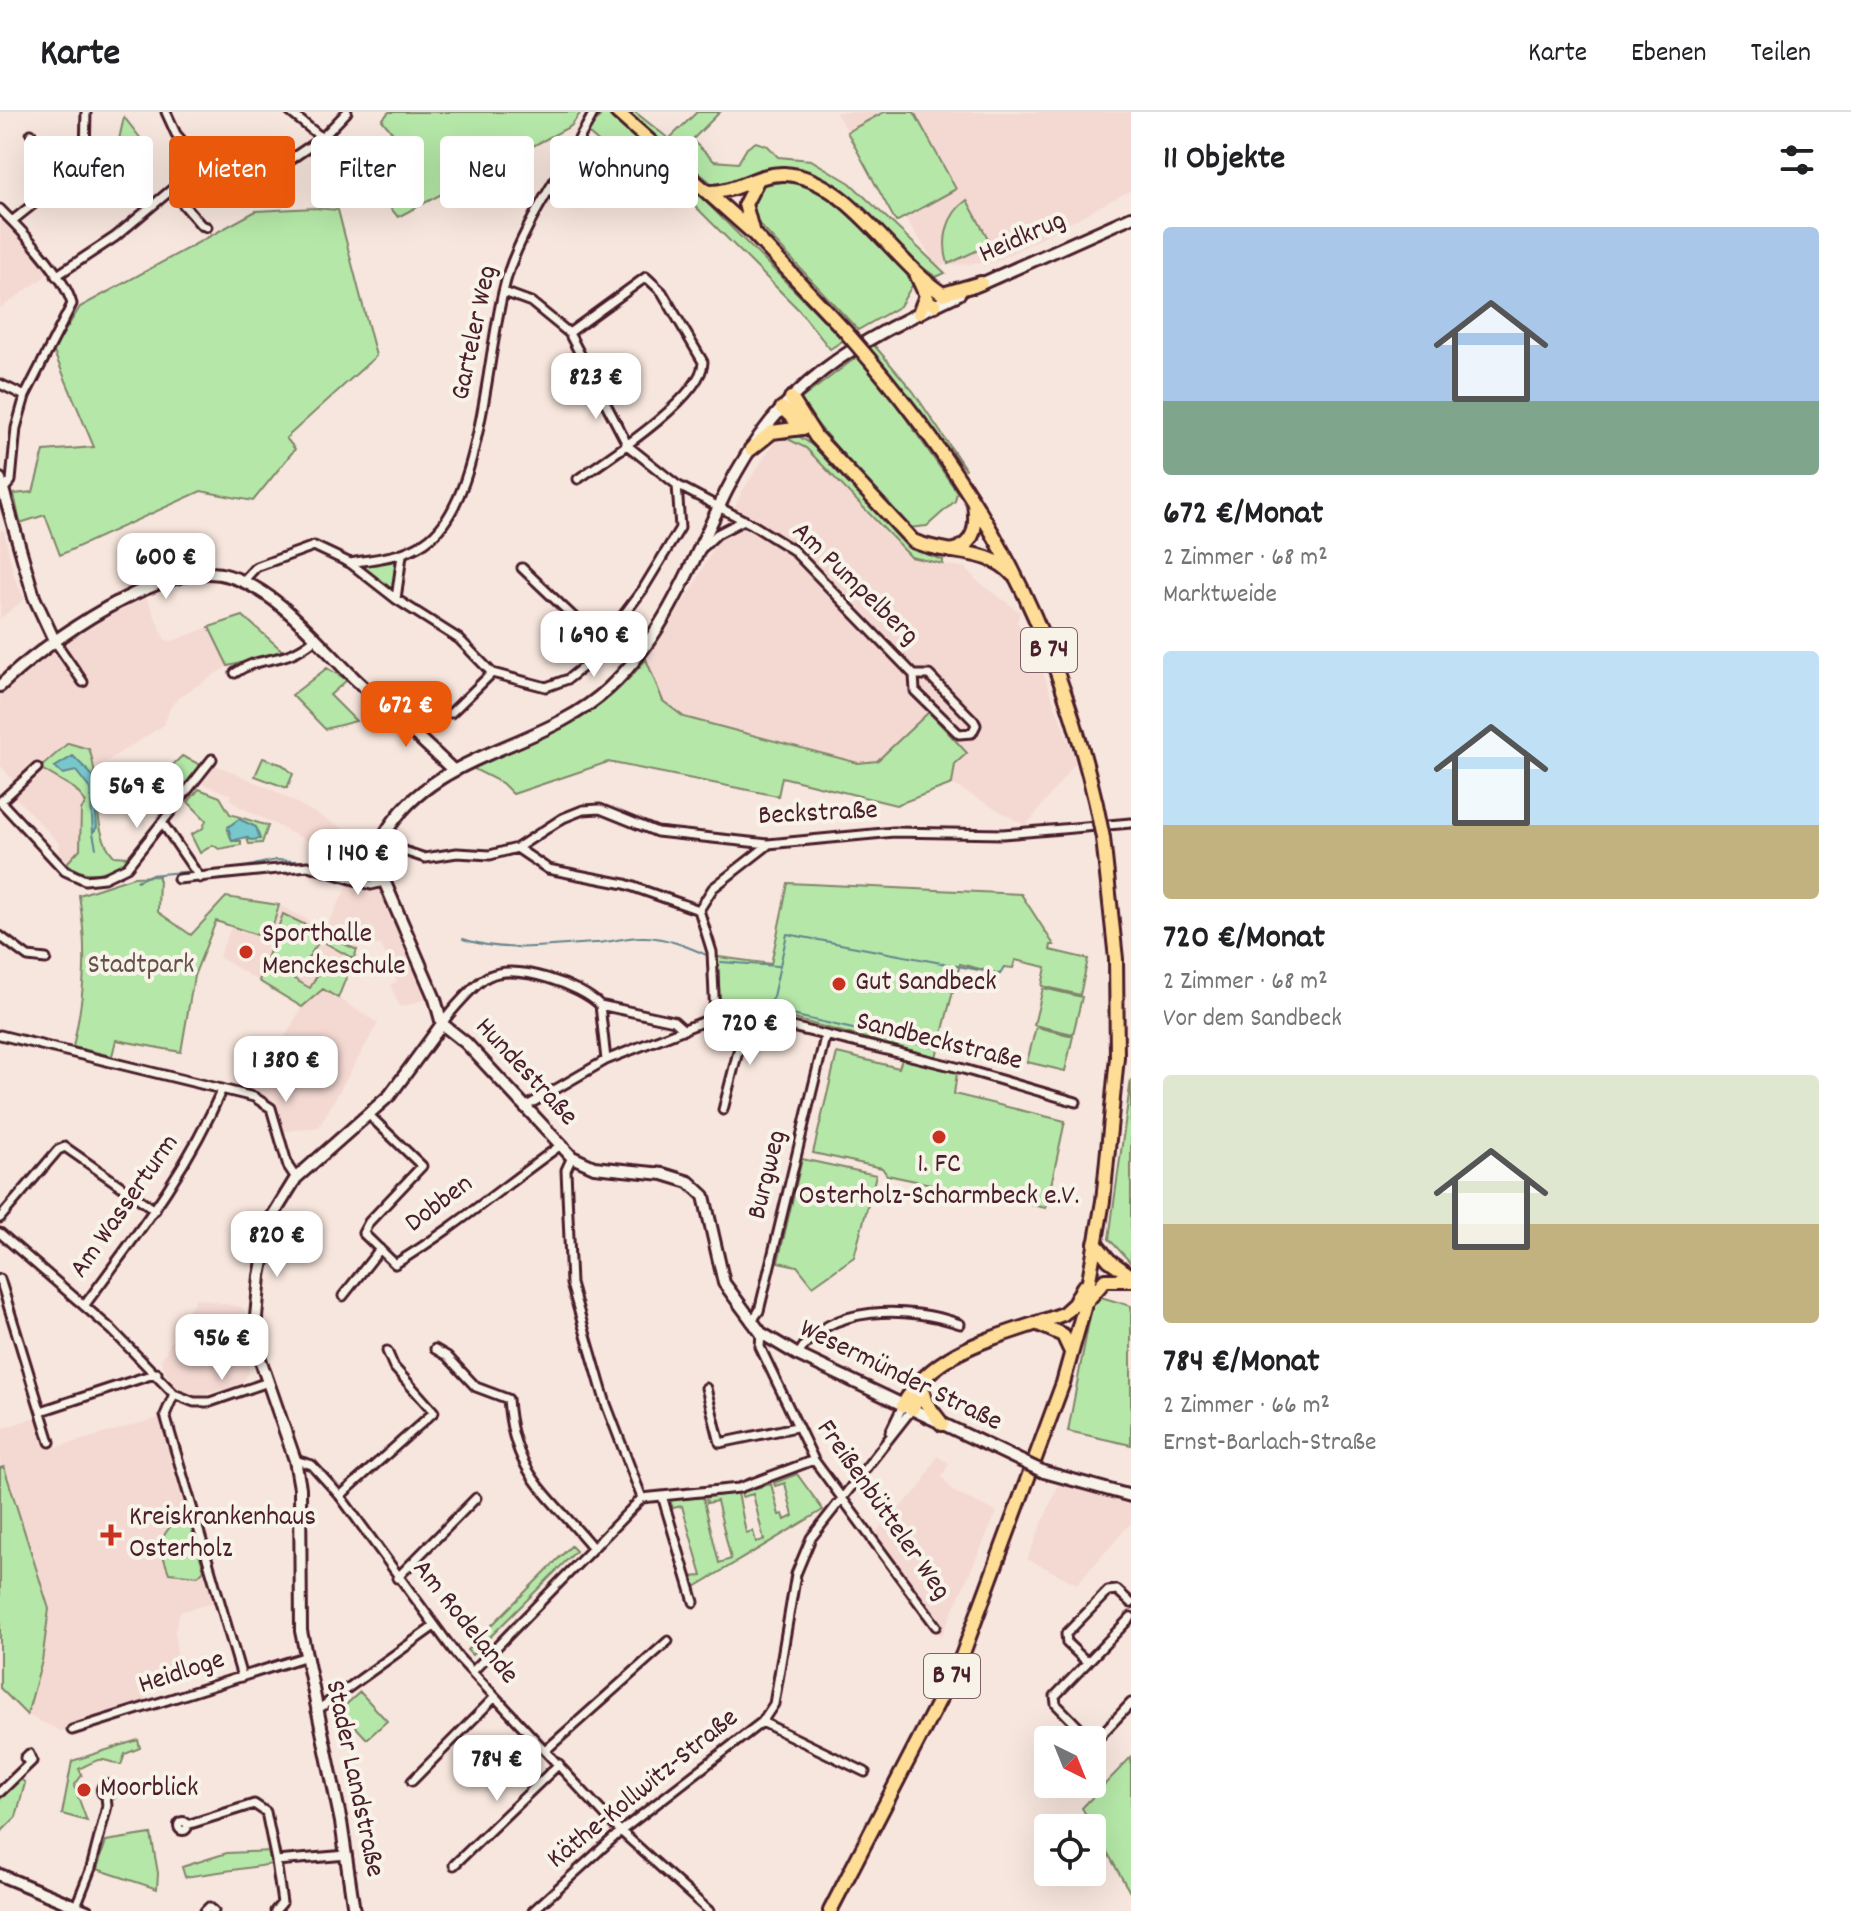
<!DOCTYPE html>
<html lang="de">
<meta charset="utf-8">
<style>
body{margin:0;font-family:Dekko,sans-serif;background:#f6f6f6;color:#202124;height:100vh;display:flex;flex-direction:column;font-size:30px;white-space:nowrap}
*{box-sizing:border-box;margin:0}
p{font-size:26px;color:#757577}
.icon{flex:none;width:44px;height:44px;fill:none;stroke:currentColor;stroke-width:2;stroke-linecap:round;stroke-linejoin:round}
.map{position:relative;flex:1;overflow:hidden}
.side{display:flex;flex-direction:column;background:#fff;width:720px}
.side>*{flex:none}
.banner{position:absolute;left:24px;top:24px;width:760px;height:72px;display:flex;gap:16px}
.needle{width:52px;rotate:137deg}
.buttons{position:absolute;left:1034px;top:1614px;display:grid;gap:16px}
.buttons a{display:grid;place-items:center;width:72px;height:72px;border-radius:8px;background:#fff;box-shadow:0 8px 32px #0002;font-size:40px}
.price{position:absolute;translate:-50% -68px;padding:0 18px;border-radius:16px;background:#fff;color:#222;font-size:26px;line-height:52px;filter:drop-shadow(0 2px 4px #0008)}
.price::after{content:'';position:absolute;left:50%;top:48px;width:24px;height:18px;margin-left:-12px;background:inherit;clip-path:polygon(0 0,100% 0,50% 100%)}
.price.on{background:#ea580c;color:#fff}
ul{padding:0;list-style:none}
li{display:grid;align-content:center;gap:16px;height:424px;padding:0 32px}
li span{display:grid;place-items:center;height:248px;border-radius:8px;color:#555}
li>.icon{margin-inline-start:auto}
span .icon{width:144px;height:144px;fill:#fffc;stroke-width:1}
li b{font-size:34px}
h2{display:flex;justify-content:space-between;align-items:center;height:96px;padding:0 32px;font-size:34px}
.pill{padding:0 28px;border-radius:8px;background:#fff;box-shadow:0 8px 32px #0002;font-size:28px;line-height:72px}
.pill.on{background:#ea580c;color:#fff}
header{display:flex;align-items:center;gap:48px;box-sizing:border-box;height:112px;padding:0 40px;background:#fff;border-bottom:2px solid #e0e0e0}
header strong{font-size:38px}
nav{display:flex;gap:44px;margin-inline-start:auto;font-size:28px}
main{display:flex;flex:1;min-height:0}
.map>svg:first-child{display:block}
.built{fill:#f4d9d2}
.green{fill:#b5e8a8;stroke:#80846a;stroke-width:2;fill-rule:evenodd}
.water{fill:#76c8cd;stroke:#64848c;stroke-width:2}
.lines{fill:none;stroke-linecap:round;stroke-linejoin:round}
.stream{stroke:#64848c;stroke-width:2}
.street-casing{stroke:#4a1f2b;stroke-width:13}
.secondary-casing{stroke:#4a1f2b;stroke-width:16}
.primary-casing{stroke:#4a1f2b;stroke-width:18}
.street{stroke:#f7f3e8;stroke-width:7}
.secondary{stroke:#f7f3e8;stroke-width:10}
.primary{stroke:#fedd96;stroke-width:12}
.secondary-bridge-casing{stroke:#4a1f2b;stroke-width:16;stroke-linecap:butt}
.primary-bridge-casing{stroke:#4a1f2b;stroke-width:18;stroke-linecap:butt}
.secondary-bridge{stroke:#f7f3e8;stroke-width:10}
.primary-bridge{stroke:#fedd96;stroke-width:12}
.poi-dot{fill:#c8321e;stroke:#f7f3e8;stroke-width:3}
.labels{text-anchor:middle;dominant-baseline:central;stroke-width:8;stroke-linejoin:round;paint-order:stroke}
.shield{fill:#f7f3e8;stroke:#7e5f64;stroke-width:2}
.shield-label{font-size:26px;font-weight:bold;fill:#4a1f2b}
.street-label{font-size:28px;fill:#4a1f2b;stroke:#f7f3e8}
.poi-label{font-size:28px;fill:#4a1f2b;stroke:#f7f3e8;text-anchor:start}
.park-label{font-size:28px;fill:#65514a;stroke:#f7f3e8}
</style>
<header>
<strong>Karte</strong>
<nav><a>Karte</a><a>Ebenen</a><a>Teilen</a></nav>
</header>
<main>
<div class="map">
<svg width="1131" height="1799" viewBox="0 0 1131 1799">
<rect width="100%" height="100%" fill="#f7e6dd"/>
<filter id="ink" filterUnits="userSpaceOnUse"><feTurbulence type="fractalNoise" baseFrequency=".0125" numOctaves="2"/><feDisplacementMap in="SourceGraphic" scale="16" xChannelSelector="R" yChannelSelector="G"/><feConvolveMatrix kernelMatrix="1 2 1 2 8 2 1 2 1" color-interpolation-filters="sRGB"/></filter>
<g filter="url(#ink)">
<path class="built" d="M835,0H1131V78L995,150L937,154Z
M0,102L49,162L1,196H0Z
M788,327L806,336L894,430L928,451L965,455L975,467L1020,500L1017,510L1029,522L1076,650L1026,714L952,672L954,652L858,651L684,605L663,589L646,547L694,474L743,378L775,329Z
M4,418L14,465L25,487L0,507V419Z
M147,486L165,528L172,529L209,515L228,554L184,582L171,594L164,613L96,656L89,637L41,656L75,677L86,690L81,698V737L67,751L58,740L60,732L17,687L8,682L17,673L0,653V581L14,567L103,505Z
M211,651L271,677L352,721L359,727L370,752L367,763L318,750L321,736L237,693L230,687L231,683L197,670Z
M350,769L384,780L430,886L400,895L390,873L397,869L381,833L358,834L338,886L378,911L319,1015L279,1020L271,996L251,984L302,895L219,845L232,813L269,827L279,793L325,817Z
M196,1186L241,1195L246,1201L249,1261L241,1273L198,1284L182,1281L170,1269L161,1248Z
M48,1301L57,1335L162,1305L216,1490L180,1500L175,1518L178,1553L139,1568L148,1596L61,1619L27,1603L42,1549L49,1497L4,1356H0V1317Z
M937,1344L949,1351L942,1365L954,1380L997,1400L941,1525L891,1444L869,1427L920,1375Z
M1059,1371L1131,1390V1411L1077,1472L1027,1447Z"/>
<path class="green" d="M389,0H581L571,14L398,105L366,67L410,42L382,8Z
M603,0H607L695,79L844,228L830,237L798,197L647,46L632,59L588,21Z
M625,0H635L669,27L697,0H720L692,28L714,49L738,51L747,36L756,30L768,34L778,45L811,48L850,71L945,161L936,165L925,157C880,121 829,40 762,57C749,60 735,70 723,76L715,74Z
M884,0H914L956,77L896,110L847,20Z
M124,5L152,41L125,65L114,50Z
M792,69C836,79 873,129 905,160L913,172L900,194L858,218L758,111C750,96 751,87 761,73Z
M967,88L991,132L948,152C941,128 946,103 967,88Z
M315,96L338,98L376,244L286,326L295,337L253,389L201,379L60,443L45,403L20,411L14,382L33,380L44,339L94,335L53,238L80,195L256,99Z
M874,233L913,279L966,358L869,236Z
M858,244L880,269L957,380L955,389L927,414L908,416L893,402L802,294L801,287Z
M782,320C825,318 879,431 943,448V452L911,445L806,336L788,327H780Z
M398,447L391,480L365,458L366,454Z
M243,504L285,541L228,554L209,515Z
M646,547L663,589L684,605L858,651L877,649L929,600L967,641L955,652L952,672L896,693L782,665L778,684L608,650L513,682L502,671L472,656C502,637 538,629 569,612C601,596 624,574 646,547Z
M327,556L347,568L330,583L356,609L325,617L292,583Z
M68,631L89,637C102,671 90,719 114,744L128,745L126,752C107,761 84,768 67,751L80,737L81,698L86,690L75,677L40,656Z
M182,644L199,652L201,657L175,690L148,677Z
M263,646L283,653L293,662L287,676L255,664Z
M199,677L220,685L230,702L268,714L262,731L249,732L247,727L260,726L228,718L232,729H241V733L219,737L213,733L200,741L191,723L203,716L206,708L188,690Z
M159,764L158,800L191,823L226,785L279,793L269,827L216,809L194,864L181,940L116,928L112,944L73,935C85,880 88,840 79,783L134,765Z
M788,771L1021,782L1054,833H1051L1050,838L1088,847L1080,883L1042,874L1046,855L1015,848L1013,856L1004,855L1000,862L960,852L936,945L768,900L720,899L718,845L771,852Z
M283,802L357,838L338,886L323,877L302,895L259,869ZM320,828L352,846L344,860L325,850L310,876L294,867Z
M1043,876L1082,885L1073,922L1034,913Z
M1036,915L1073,924L1065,959L1027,950Z
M837,941L899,956L902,947L957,961L954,982L1065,1009L1046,1096L887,1063L882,1056L813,1041Z
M1131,967V1151L1109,1127Z
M802,1047L876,1063L854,1145L813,1174L797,1154L778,1150Z
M1094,1183L1131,1194V1333L1068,1319Z
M4,1355L49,1497L42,1549L27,1603L0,1576V1356Z
M797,1362L823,1398L693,1476L689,1465L702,1464L682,1394L673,1396L670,1388L703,1385L719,1451L731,1447L717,1389L707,1391L706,1385L738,1381L746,1421L753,1419L756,1430L764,1428L753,1382L742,1385L741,1380L771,1372L779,1403L783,1402L785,1408L793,1404L785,1371L775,1374L774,1371Z
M186,1399L204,1458L198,1464L169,1461C156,1427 160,1424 186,1399Z
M571,1434L576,1439L472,1543L467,1538Z
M360,1580L387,1609L367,1627L340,1598Z
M138,1628L140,1636L125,1642L121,1653C97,1645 101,1646 79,1657L82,1663L74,1674L87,1709L62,1702L72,1649Z
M1131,1645V1782L1082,1696Z
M20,1666L25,1671L16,1705L0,1721V1687Z
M151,1722L158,1761L157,1777L97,1757L106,1729Z
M271,1739L273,1752L185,1765L182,1755L227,1741Z"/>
<path class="water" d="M73,644L93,664L97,715L93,721L90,677L76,659L63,662L55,655Z
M239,707L256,715L260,727L251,728L246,725L232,729L228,715Z"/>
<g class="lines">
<path class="stream" d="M93,721L96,736
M231,758L276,748L311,750L370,767
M199,759L217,760
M137,769L150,763L193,759
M463,827C505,842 552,833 596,831C613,830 628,824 645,825C668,826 688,835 709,844
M721,850L778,854
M936,936L770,898L787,822L1000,862L1004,855"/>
<defs>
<path id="street" d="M166,0L176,22L202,52
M290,0L322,26
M31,22L66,66
M171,78L201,113L207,115
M0,97C23,120 63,161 72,192L25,284L16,316L11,369L4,377
M12,109L80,55L85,44L86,0
M56,164L115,125L202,52L291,47L322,26L347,0
M504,180L531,190L569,221L628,334L677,373L753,413L793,438L914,563L915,579L959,622L972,621L976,613L974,609L929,563H914
M569,221L646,165L662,180L703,250C703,285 607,347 578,367
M0,272L25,284
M700,438L717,422L744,408
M350,451C377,446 401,446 425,430C488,388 485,218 512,150C533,97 568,50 594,0
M522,456L603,533
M243,469L256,455L314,434L350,451L396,487L459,527L492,561L546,575L568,567L587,552L643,477L680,416L677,373
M396,487L402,443
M54,528L83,570
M235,561C261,542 283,554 315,527
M451,601L492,561
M0,689L65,759L85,768L104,766L127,755L212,647
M0,690L37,656
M163,712L200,766
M380,731L425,746L457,741L490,743L517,736L563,706L583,698L600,697L657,720L768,732L894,720L1003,722L1131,711
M517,736L548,757L625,772L699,798
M178,767L308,754L371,773L384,770
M0,824L28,845L46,847
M600,893L674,909L684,918
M715,905L712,840L699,798L713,776L768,733
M442,912C449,901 477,869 489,864C517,851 580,873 600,893L606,948
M0,923L254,985L271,996L288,1054L296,1066
M525,995L606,948L715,905L747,904L960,956L1076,990
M723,998L747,904
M370,1004L422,1054L369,1110L363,1121L395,1152C453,1117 505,1073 561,1033
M572,1045L566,1058L571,1172L606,1292L642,1386
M0,1106L58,1038L65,1035L155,1098
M0,1121L112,1218L174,1282L194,1290H210L268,1270
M0,1167L50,1330
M343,1184L380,1137
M84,1194C137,1122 187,1059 222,977
M751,1210L759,1199L825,925
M761,1221L760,1235L814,1348L936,1514
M435,1237L447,1244L476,1275L508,1287C513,1363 549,1382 593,1436
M798,1243C826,1191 911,1194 960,1212
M706,1276L720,1331L796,1315
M174,1282L165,1303L242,1565
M41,1299L157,1261
M890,1320L903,1293
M295,1348L312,1353L340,1384L458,1545L615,1714L709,1799
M340,1384L434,1300L394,1255L387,1239
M642,1386L739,1376L814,1348
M663,1387L694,1490
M397,1466L476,1386
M1131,1505L1055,1584L1056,1592L1088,1625H1099L1131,1591
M1087,1550L1067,1531L1066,1522L1108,1479L1117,1478L1131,1491
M472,1560L642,1386
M316,1599L433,1515
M762,1610L865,1660
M72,1618L304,1545
M546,1638L668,1529
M412,1669L495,1585
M101.5 1678a5.5 5.5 0 1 1 11 0a5.5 5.5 0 1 1-11 0Z
M0,1680L32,1649L29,1642L25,1646L29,1650
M178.5 1714a4.5 4.5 0 1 1 9 0a4.5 4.5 0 1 1-9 0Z
M187,1713L254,1692L266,1700L276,1749
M454,1753L559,1652
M76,1794L91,1756L107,1694L106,1684
M205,1799L209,1795L214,1799
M275,1799L282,1791L276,1749L347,1743
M533,1799L621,1719L762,1610L774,1592L796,1462L811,1426L912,1297"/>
<path id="secondary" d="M974,175L1131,105
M0,367L34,485L54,528
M0,574C43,532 166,444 229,464C279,479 319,532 355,567C388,598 421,627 453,658
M442,912L435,887L376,750C375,739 380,731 385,722C434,638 544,638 609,576C667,521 692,449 726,380C781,269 853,232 959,182
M442,912L466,931L572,1045L594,1055L663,1062L689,1070L704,1084L724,1171L761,1221L798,1243L1021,1349
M1044,1360L1131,1384
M0,1763L87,1799
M354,1799L341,1710L301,1519L300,1376L295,1348L259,1244L256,1205L260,1164L272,1105L296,1066L390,983L442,912"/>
<path id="primary" d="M617,0L753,121L845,219
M708,80C736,81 757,61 784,62C848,65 892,150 943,182L981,171
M752,118L745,92L757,69
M917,164L929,190L935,193
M919,201L926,184
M869,247C986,386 1055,515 1096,692
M791,286L816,325L913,429C946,444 990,435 1013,463
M782,296L803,316
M751,337L772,320L802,316
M951,439C976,433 977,413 974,391
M1095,1131L1109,1148L1131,1164
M1087,1189L1105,1168H1131
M1036,1211L1063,1223L1071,1240
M922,1278L926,1291L942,1312
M903,1293C936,1234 1005,1224 1063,1202L1074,1192L1083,1175
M912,1297L927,1264
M830,1799L962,1544L1063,1271L1084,1196L1103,1089L1117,945L1116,847L1103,726"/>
</defs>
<use href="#street" class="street-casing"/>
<use href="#secondary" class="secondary-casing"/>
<use href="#primary" class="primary-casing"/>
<use href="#street" class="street"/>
<use href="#secondary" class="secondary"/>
<use href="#primary" class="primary"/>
<defs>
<path id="secondary-bridge" d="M1021,1349L1044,1360"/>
<path id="primary-bridge" d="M845,219L869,247
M1096,692L1103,726"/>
</defs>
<use href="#secondary-bridge" class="secondary-bridge-casing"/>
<use href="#primary-bridge" class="primary-bridge-casing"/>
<use href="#secondary-bridge" class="secondary-bridge"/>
<use href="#primary-bridge" class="primary-bridge"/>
</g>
</g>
<g class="poi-dot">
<circle cx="246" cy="840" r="8"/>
<circle cx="839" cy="872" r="8"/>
<circle cx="939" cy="1025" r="8"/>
<path d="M107 1411h8v8h8v8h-8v8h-8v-8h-8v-8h8z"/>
<circle cx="84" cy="1678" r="8"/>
</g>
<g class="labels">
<g class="shield">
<rect x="1021" y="516" width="56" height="44" rx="6"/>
<rect x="924" y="1542" width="56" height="44" rx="6"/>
</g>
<g class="shield-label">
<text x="1049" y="538">B 74</text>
<text x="952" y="1564">B 74</text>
</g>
<g class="street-label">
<text transform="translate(1023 127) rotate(-24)">Heidkrug</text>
<text transform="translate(476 221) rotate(-78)">Garteler Weg</text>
<text transform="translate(854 473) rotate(44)">Am Pumpelberg</text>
<text transform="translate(818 703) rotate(-3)">Beckstraße</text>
<text transform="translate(939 931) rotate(14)">Sandbeckstraße</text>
<text transform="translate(525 961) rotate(47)">Hundestraße</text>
<text transform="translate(769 1063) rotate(-76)">Burgweg</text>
<text transform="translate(440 1093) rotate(-37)">Dobben</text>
<text transform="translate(126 1095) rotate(-55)">Am Wasserturm</text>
<text transform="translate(900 1265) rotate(26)">Wesermünder Straße</text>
<text transform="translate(882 1399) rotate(55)">Freißenbütteler Weg</text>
<text transform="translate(464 1511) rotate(51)">Am Rodelande</text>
<text transform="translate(182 1562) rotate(-18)">Heidloge</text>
<text transform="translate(353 1667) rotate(78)">Stader Landstraße</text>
<text transform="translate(644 1678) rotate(-39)">Käthe-Kollwitz-Straße</text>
</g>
<g class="poi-label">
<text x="262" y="824">Sporthalle<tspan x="262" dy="32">Menckeschule</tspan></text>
<text x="855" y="872">Gut Sandbeck</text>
<text x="939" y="1054" text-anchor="middle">1. FC<tspan x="939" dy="32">Osterholz-Scharmbeck e.V.</tspan></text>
<text x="129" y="1407">Kreiskrankenhaus<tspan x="129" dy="32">Osterholz</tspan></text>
<text x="100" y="1678">Moorblick</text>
</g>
<g class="park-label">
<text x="141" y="855">Stadtpark</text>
</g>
</g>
</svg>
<div class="buttons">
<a><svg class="needle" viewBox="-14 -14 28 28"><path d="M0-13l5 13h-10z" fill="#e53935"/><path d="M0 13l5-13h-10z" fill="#757577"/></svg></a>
<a><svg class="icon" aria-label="locate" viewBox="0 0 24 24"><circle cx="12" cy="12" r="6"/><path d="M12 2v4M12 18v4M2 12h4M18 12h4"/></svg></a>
</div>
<b class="price" style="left:596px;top:309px">823 €</b>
<b class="price" style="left:166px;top:489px">600 €</b>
<b class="price" style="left:594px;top:567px">1 690 €</b>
<b class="price on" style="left:406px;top:637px">672 €</b>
<b class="price" style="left:137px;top:718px">569 €</b>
<b class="price" style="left:358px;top:785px">1 140 €</b>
<b class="price" style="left:750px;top:955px">720 €</b>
<b class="price" style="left:286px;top:992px">1 380 €</b>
<b class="price" style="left:277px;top:1167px">820 €</b>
<b class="price" style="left:222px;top:1270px">956 €</b>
<b class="price" style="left:497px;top:1691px">784 €</b>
<div class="banner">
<a class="pill">Kaufen</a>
<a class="pill on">Mieten</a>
<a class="pill">Filter</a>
<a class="pill">Neu</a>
<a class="pill">Wohnung</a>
</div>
</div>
<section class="side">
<h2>11 Objekte<svg class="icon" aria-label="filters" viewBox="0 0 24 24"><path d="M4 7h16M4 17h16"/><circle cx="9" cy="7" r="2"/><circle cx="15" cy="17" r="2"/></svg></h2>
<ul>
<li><span style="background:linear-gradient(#a9c7e8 70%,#7fa58c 0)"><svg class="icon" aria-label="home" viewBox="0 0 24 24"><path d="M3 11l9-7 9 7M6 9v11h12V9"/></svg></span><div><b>672 €/Monat</b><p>2 Zimmer · 68 m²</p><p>Marktweide</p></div></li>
<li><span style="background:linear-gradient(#bfe0f5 70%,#c2b280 0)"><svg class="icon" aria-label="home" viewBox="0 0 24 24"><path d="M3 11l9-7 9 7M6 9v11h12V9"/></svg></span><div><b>720 €/Monat</b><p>2 Zimmer · 68 m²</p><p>Vor dem Sandbeck</p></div></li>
<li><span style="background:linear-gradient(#dfe7d0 60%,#c2b280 0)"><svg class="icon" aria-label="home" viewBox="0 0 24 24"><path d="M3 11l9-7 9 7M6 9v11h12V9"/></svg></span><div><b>784 €/Monat</b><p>2 Zimmer · 66 m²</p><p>Ernst-Barlach-Straße</p></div></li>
</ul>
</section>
</main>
